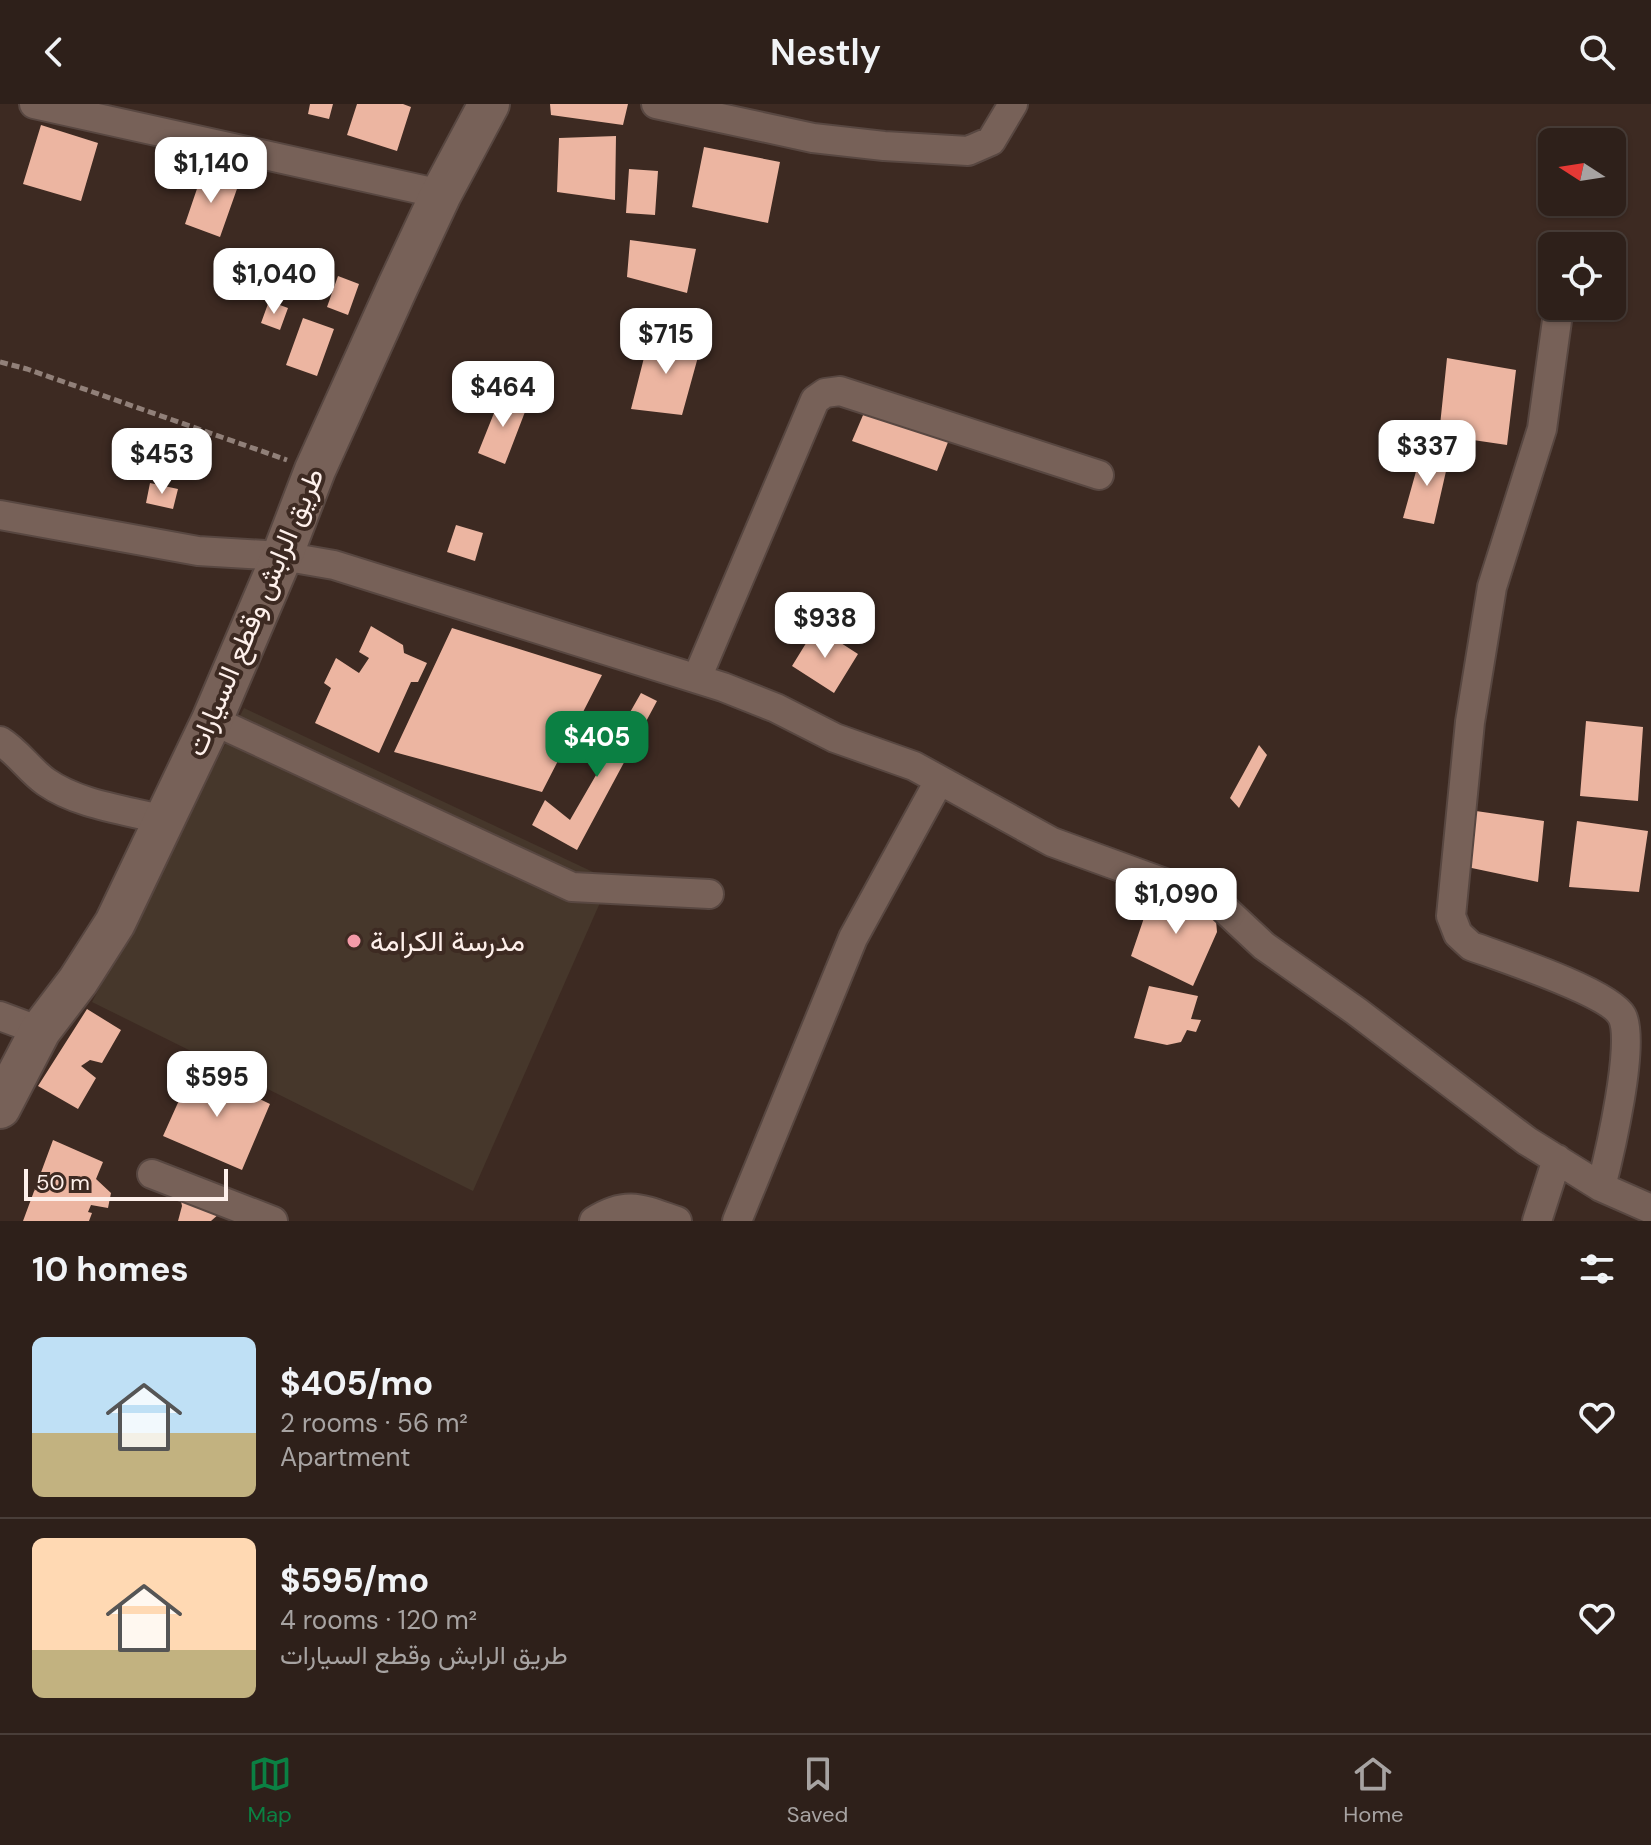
<!DOCTYPE html>
<meta charset="utf-8">
<style>
body{margin:0;font-family:"DM Sans",Vazirmatn,sans-serif;background:#3a2d27;color:#f1f3f6;height:100vh;display:flex;flex-direction:column;font-size:30px;white-space:nowrap}
*{box-sizing:border-box;margin:0}
p{font-size:26px;color:#a7a3a2}
.icon{flex:none;width:44px;height:44px;fill:none;stroke:currentColor;stroke-width:2;stroke-linecap:round;stroke-linejoin:round}
.map{position:relative;height:1117px;overflow:hidden}
.side{display:flex;flex-direction:column;background:#2e201a;flex:1}
.side>*{flex:none}
.needle{width:52px;rotate:282deg}
.buttons{position:absolute;left:1538px;top:24px;display:grid;gap:16px}
.buttons a{display:grid;place-items:center;width:88px;height:88px;border-radius:12px;background:#2e201a;box-shadow:0 2px 6px #0004,0 0 0 2px #493e39;font-size:40px}
.scale{position:absolute;left:24px;bottom:20px;width:204px;box-sizing:border-box;padding-left:8px;border:4px solid #fef0eb;border-top:0;font-size:22px;line-height:28px;white-space:nowrap;color:#fef0eb;-webkit-text-stroke:6px #3d2a22;paint-order:stroke}
.price{position:absolute;translate:-50% -68px;padding:0 18px;border-radius:16px;background:#fff;color:#222;font-size:26px;line-height:52px;filter:drop-shadow(0 2px 4px #0008)}
.price::after{content:'';position:absolute;left:50%;top:48px;width:24px;height:18px;margin-left:-12px;background:inherit;clip-path:polygon(0 0,100% 0,50% 100%)}
.price.current{background:#0b8043;color:#fff}
ul{padding:0;list-style:none}
li{display:flex;align-items:center;gap:24px;height:200px;padding:0 32px}
li+li{border-top:2px solid #493e39}
li span{display:grid;place-items:center;flex:none;width:224px;height:160px;border-radius:12px;color:#555}
li>.icon{margin-inline-start:auto}
span .icon{width:96px;height:96px;fill:#fffc;stroke-width:1}
li b{font-size:34px}
h2{display:flex;justify-content:space-between;align-items:center;height:96px;padding:0 32px;font-size:34px}
header{display:flex;justify-content:space-between;align-items:center;height:104px;padding:0 32px;background:#2e201a;font-size:36px;font-weight:600}
.dock{display:flex;justify-content:space-around;align-items:center;height:112px;border-top:2px solid #493e39;background:#2e201a;font-size:22px;color:#a7a3a2}
.dock a{display:grid;justify-items:center;gap:4px}
.dock .current{color:#0b8043}
.map>svg:first-child{display:block}
.education{fill:#46372b}
.building{fill:#ecb5a1}
.lines{fill:none;stroke-linecap:round;stroke-linejoin:round}
.street-casing{stroke:#584741;stroke-width:32}
.secondary-casing{stroke:#584741;stroke-width:44}
.path{stroke:#918079;stroke-width:5;stroke-dasharray:8 4;stroke-linecap:butt}
.street{stroke:#776158;stroke-width:28}
.secondary{stroke:#776158;stroke-width:40}
.poi-dot{fill:#f39aa8;stroke:#3d2a22;stroke-width:3}
.labels{text-anchor:middle;dominant-baseline:central;stroke-width:8;stroke-linejoin:round;paint-order:stroke}
.street-label{font-size:28px;fill:#fef0eb;stroke:#3d2a22}
.poi-label{font-size:28px;fill:#fef0eb;stroke:#3d2a22;text-anchor:start}
</style>
<header><svg class="icon" aria-label="back" viewBox="0 0 24 24"><path d="M15 5l-7 7 7 7"/></svg>Nestly<svg class="icon" aria-label="search" viewBox="0 0 24 24"><circle cx="10" cy="10" r="6"/><path d="M15 15l6 6"/></svg></header>
<div class="map">
<svg width="1651" height="1117" viewBox="0 0 1651 1117">
<rect width="100%" height="100%" fill="#3d2a22"/>
<path class="education" d="M244,604L610,776L473,1087L92,898Z"/>
<path class="building" d="M310,0H333L329,15L308,10Z
M357,0H403L411,3L397,47L347,31Z
M550,0H628L623,21L551,11Z
M41,21L98,39L81,97L23,80Z
M616,32L615,96L557,88L559,34Z
M704,43L780,58L768,119L692,103Z
M629,65L658,67L655,111L626,109Z
M202,70L238,82L220,133L185,120Z
M630,136L696,145L687,189L627,173Z
M338,172L359,180L348,211L327,203Z
M269,197L288,204L280,226L261,219Z
M303,214L334,225L317,272L286,261Z
M650,230L701,242L682,311L631,305Z
M1447,254L1516,266L1507,341L1439,331Z
M502,289L528,300L505,360L478,349Z
M869,297L953,325L937,367L852,337Z
M1422,346L1449,354L1434,420L1403,414Z
M150,379L178,385L173,405L146,399Z
M456,421L483,429L475,457L447,448Z
M371,522L403,541L404,549L427,559L418,578H411L379,649L315,619L331,584L324,579L336,554L359,569L369,554L359,548Z
M816,523L858,550L834,589L792,562Z
M452,524L602,571L542,688L394,648Z
M641,589L657,597L577,746L532,721L545,696L570,716L603,659L585,643L594,628L612,640Z
M1586,617L1643,623L1638,697L1580,692Z
M1259,641L1267,651L1239,704L1230,694Z
M1476,707L1544,717L1538,778L1467,763Z
M1577,717L1648,727L1639,788L1569,783Z
M1162,784L1215,805L1217,828L1193,882L1131,852L1146,808L1156,797Z
M1149,882L1198,892L1191,915L1201,916L1196,928L1187,926L1181,938L1167,941L1134,934Z
M87,905L121,926L102,959L90,956L81,962L96,974L78,1005L38,982Z
M194,963L270,1000L242,1066L163,1032Z
M53,1036L103,1058L96,1075L111,1089L108,1104L91,1101L88,1108L92,1109L89,1117H23Z
M180,1092L196,1095L202,1105L213,1099L220,1109L211,1117H178L182,1102Z"/>
<g class="lines">
<defs>
<path id="street" d="M34,0L441,90
M656,0L813,34L884,42L968,47L991,37L1013,0
M1559,202L1542,325L1492,483L1470,618L1451,812L1458,830L1471,842C1501,853 1609,888 1622,912C1636,938 1609,1052 1601,1083
M0,411L198,447L282,452L334,461L723,583L776,604L835,634L914,662L1052,738L1217,798L1264,842L1356,907L1527,1037L1601,1083L1651,1105
M697,574L815,296L825,289L840,287L1099,371
M212,616L572,783L709,790
M0,637C18,648 29,666 46,678C79,701 126,706 164,716
M0,912L40,927
M152,1070L273,1117
M594,1117C627,1096 642,1105 677,1117
M737,1117L853,834L939,677
M1537,1117L1557,1055"/>
<path id="secondary" d="M0,1004L40,927L78,877L115,819L212,616L282,452L315,366L398,182L441,90L489,0"/>
</defs>
<use href="#street" class="street-casing"/>
<use href="#secondary" class="secondary-casing"/>
<path class="path" d="M0,258L27,265L287,356"/>
<use href="#street" class="street"/>
<use href="#secondary" class="secondary"/>
</g>
<circle class="poi-dot" cx="354" cy="837" r="8"/>
<g class="labels">
<g class="street-label">
<text transform="translate(255 508) rotate(-67)">طريق الرابش وقطع السيارات</text>
</g>
<g class="poi-label">
<text x="370" y="837">مدرسة الكرامة</text>
</g>
</g>
</svg>
<div class="buttons">
<a><svg class="needle" viewBox="-14 -14 28 28"><path d="M0-13l5 13h-10z" fill="#e53935"/><path d="M0 13l5-13h-10z" fill="#a7a3a2"/></svg></a>
<a><svg class="icon" aria-label="locate" viewBox="0 0 24 24"><circle cx="12" cy="12" r="6"/><path d="M12 2v4M12 18v4M2 12h4M18 12h4"/></svg></a>
</div>
<div class="scale">50 m</div>
<b class="price" style="left:211px;top:101px">$1,140</b>
<b class="price" style="left:274px;top:212px">$1,040</b>
<b class="price" style="left:666px;top:272px">$715</b>
<b class="price" style="left:503px;top:325px">$464</b>
<b class="price" style="left:1427px;top:384px">$337</b>
<b class="price" style="left:162px;top:392px">$453</b>
<b class="price" style="left:825px;top:556px">$938</b>
<b class="price current" style="left:597px;top:675px">$405</b>
<b class="price" style="left:1176px;top:832px">$1,090</b>
<b class="price" style="left:217px;top:1015px">$595</b>
</div>
<section class="side">
<h2>10 homes<svg class="icon" aria-label="filters" viewBox="0 0 24 24"><path d="M4 7h16M4 17h16"/><circle cx="9" cy="7" r="2"/><circle cx="15" cy="17" r="2"/></svg></h2>
<ul>
<li><span style="background:linear-gradient(#bfe0f5 60%,#c2b280 0)"><svg class="icon" aria-label="home" viewBox="0 0 24 24"><path d="M3 11l9-7 9 7M6 9v11h12V9"/></svg></span><div><b>$405/mo</b><p>2 rooms · 56 m²</p><p>Apartment</p></div><svg class="icon" aria-label="heart" viewBox="0 0 24 24"><path d="M12 20l-8-8c-3-5 5-10 8-4 3-6 11-1 8 4z"/></svg></li>
<li><span style="background:linear-gradient(#ffd9b3 70%,#c2b280 0)"><svg class="icon" aria-label="home" viewBox="0 0 24 24"><path d="M3 11l9-7 9 7M6 9v11h12V9"/></svg></span><div><b>$595/mo</b><p>4 rooms · 120 m²</p><p>طريق الرابش وقطع السيارات</p></div><svg class="icon" aria-label="heart" viewBox="0 0 24 24"><path d="M12 20l-8-8c-3-5 5-10 8-4 3-6 11-1 8 4z"/></svg></li>
</ul>
</section>
<nav class="dock">
<a class="current"><svg class="icon" aria-label="map" viewBox="0 0 24 24"><path d="M3 6l6-2 6 2 6-2v14l-6 2-6-2-6 2zM9 4v14M15 6v14"/></svg>Map</a>
<a><svg class="icon" aria-label="saved" viewBox="0 0 24 24"><path d="M7 4h10v16l-5-4-5 4z"/></svg>Saved</a>
<a><svg class="icon" aria-label="home" viewBox="0 0 24 24"><path d="M3 11l9-7 9 7M6 9v11h12V9"/></svg>Home</a>
</nav>
